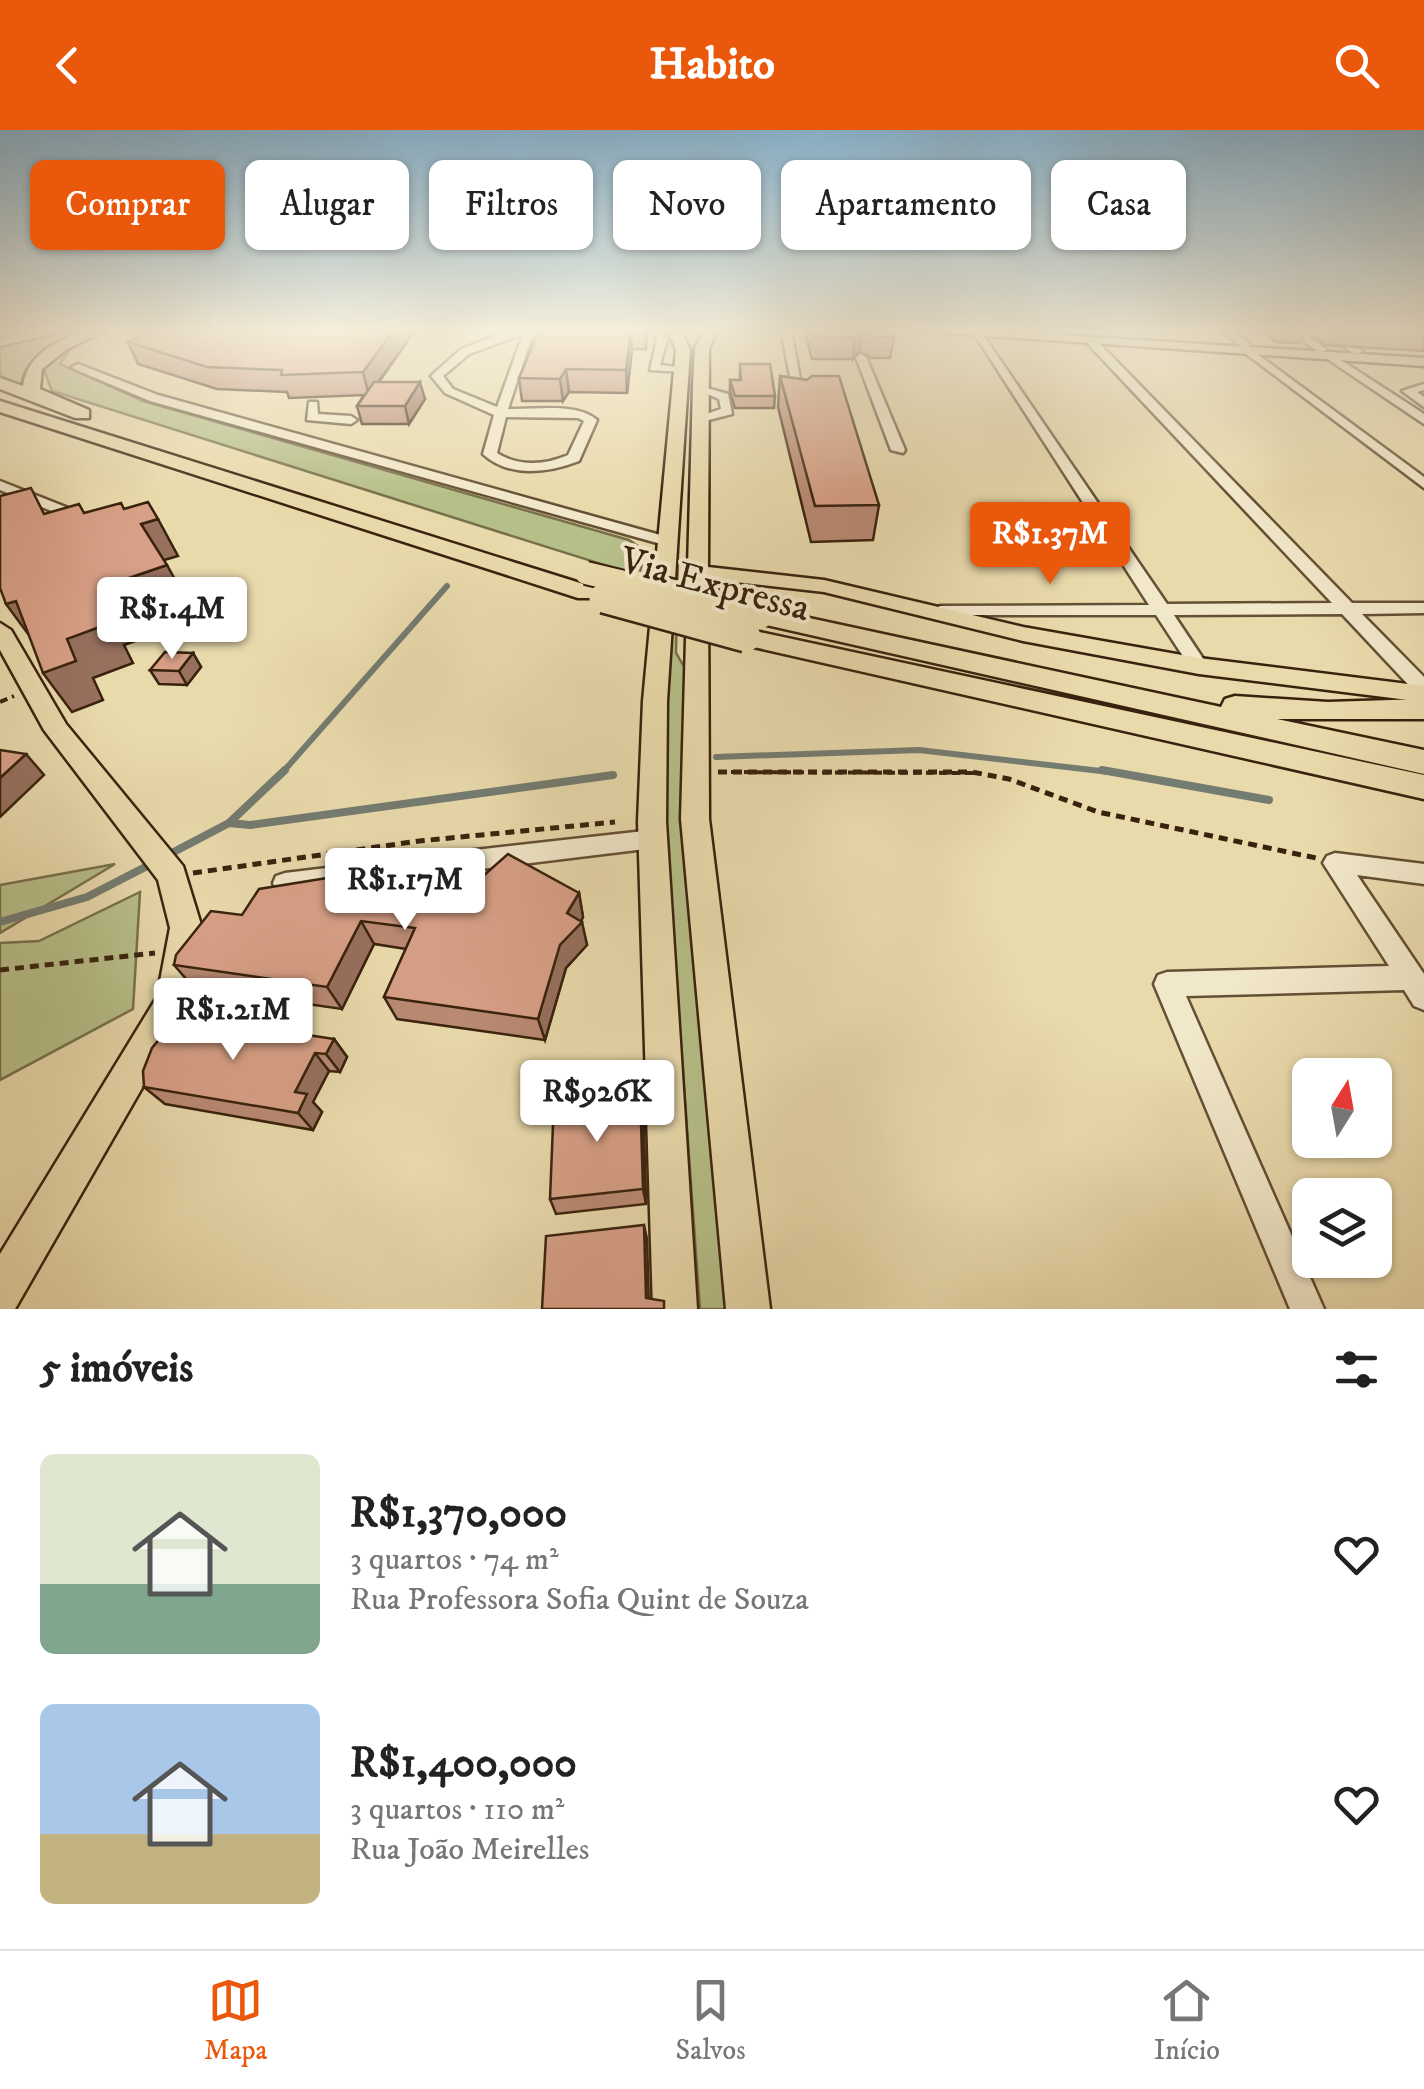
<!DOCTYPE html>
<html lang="pt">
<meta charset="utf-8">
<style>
body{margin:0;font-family:"IM FELL DW Pica",serif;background:#f2f2f2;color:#222;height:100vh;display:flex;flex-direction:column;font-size:38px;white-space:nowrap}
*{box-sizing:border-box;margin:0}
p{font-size:32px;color:#767676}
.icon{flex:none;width:55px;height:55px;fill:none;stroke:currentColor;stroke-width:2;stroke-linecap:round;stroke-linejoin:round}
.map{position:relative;height:1179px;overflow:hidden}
.sheet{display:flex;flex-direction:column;background:#fff;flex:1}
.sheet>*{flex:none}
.banner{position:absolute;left:30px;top:30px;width:1365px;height:90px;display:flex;gap:20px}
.needle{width:65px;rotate:11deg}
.tools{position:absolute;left:1292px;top:928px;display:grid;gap:20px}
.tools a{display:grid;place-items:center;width:100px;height:100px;border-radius:15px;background:#fff;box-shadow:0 2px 8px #0004;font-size:50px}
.price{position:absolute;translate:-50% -85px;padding:0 22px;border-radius:10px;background:#fff;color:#222;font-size:32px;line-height:65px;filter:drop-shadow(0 2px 5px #0008)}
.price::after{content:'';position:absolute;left:50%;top:60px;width:30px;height:22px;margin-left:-15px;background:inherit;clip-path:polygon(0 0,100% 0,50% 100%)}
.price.selected{background:#ea580c;color:#fff}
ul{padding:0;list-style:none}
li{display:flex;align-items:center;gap:30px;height:250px;padding:0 40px}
li span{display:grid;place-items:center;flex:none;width:280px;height:200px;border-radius:15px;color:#555}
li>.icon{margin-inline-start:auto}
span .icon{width:120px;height:120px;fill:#fffc;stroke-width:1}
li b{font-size:42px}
h2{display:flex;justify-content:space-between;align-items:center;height:120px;padding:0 40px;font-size:42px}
.chip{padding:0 35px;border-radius:15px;background:#fff;box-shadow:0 2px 8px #0004;font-size:35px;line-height:90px}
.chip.selected{background:#ea580c;color:#fff}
header{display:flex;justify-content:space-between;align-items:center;height:130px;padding:0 40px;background:#ea580c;color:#fff;font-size:45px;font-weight:700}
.tab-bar{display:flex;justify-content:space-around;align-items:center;height:140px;border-top:2px solid #e0e0e0;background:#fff;font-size:28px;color:#767676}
.tab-bar a{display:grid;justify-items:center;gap:5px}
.tab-bar .selected{color:#ea580c}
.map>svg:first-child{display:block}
.green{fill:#b7bf89;stroke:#78704b;stroke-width:2.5}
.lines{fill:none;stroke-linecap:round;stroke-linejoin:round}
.stream-far1{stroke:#747c71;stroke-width:6}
.stream{stroke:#747c71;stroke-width:8}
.minor-casing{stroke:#655035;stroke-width:5}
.major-casing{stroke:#39220d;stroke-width:5}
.highway-casing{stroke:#39220d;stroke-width:5}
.path-far1{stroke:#39220d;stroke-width:4;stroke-dasharray:8 5;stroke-linecap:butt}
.path{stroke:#39220d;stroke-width:5;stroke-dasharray:9 6;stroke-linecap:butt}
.minor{fill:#f1e7c9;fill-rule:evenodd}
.major{fill:#e9daac;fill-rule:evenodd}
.highway{fill:#e9daac;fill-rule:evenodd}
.highway-bridge-far1-casing{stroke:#39220d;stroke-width:26;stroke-linecap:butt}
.highway-bridge-casing{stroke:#39220d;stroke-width:34;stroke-linecap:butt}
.highway-bridge-far1{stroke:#e9daac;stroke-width:22}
.highway-bridge{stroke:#e9daac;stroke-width:29}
.wall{fill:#ba8a74;stroke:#39220d;stroke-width:2.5}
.shaded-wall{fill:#97705e;stroke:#39220d;stroke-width:2.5}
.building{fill:#d8a087;stroke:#39220d;stroke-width:2.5}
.labels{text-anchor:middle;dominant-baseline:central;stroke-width:8;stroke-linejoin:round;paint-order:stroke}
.street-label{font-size:38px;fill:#39220d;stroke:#f1e7c9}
</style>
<header><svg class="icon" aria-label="back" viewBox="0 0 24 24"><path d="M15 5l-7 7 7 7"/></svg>Habito<svg class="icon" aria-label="search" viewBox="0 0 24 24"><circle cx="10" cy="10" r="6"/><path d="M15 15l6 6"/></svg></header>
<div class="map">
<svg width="1424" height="1179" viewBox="0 0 1424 1179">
<rect width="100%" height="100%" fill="#e9daac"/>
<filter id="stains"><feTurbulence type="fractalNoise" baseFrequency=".002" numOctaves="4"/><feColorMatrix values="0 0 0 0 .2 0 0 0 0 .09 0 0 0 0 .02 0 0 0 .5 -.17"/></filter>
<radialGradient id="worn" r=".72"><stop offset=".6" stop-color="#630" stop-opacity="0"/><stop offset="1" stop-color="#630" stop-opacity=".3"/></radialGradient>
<path class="green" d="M76,200H90C62,212 25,222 20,257L0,245V214Z
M90,208L70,219L60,234L143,271L629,410L645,421L639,446L52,261L44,240L59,223Z
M678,421L676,523L686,540L731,1179H700L665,692L669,423Z
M115,734L0,803V755Z
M140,762L133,879L0,950V813L39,811Z"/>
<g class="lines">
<path class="stream-far1" d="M716,627L919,620L1118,643
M282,643L447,456"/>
<path class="stream" d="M1102,640L1269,670
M229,693L285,640
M166,726L229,693L250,695L613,645
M0,792L87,767L155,732"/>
<defs>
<path id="minor" d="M512,200H534L508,279C535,280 576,272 597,290L579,331C548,343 509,348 483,324L494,285L445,263L431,246L461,219ZM523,204L497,277L453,259L443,246L469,224ZM506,287L578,288L584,291L568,325C545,335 519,337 497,323Z
M652,200H662L667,210L660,235L685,238V242L650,240L657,210Z
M781,200H791L805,275L795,272Z
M1220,200H1232L1249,214V218L1424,347V358L1245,223V219Z
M1289,200H1301L1327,220L1318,222Z
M1322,200H1334L1363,222L1354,224Z
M973,202H981L1167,474L1332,473L1088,214V210H1096L1352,473H1424V483L1362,484L1424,547V565L1417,564L1342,484L1174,485L1208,536L1199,542L1192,540L1156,485H934L931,481L940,476L1149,475Z
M1330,223L1424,284V294L1326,228L1325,226Z
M861,224L866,227L905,320L903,323L891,320L856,227Z
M78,234L158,265L671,408L674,411L671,414H661L150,271L74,239L72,237Z
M1424,254V260L1417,262L1424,267V277L1402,261Z
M696,255L728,264L732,284L697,293V287L721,279L719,269L696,259Z
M309,272H317L318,284L351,286L357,290L351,294L307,290Z
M0,351L91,387L93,390L86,394L81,393L0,360Z
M653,700L661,702L665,709L661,716L653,718L431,745L423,742L419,735L423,728L431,725Z
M1335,723L1424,734V754L1357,745L1424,844V880L1414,876L1404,860L1186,866L1324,1179H1290L1154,854L1158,845L1167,842L1389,836L1323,733L1327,726Z
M368,733L376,736L380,743L376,750L368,753L285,763L276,760L273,753L276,746L285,743Z"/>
<path id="major" d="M39,200H66L0,216V208Z
M668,200H681L690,220L667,571L666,692L697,1179H653L638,692L643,571L676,220Z
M705,200H718L709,218L708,437L824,450L1023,497L1199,528L1424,556V572L1199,544L1023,511L824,462L708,449L709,689L770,1179H726L681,689L693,257L695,218Z
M904,200H979L1424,228V236Z
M0,493L11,500L66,594L183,736L202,798L185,883L15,1179H0V1124L157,867L170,798L158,750L44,600L0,520Z"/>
<path id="highway" d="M85,200H106L67,219L42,239L40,259L89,280V288H75L0,259V248L23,256C28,223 56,212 85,200Z
M0,271L596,458L600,463L596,468H578L0,282Z
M758,477L1221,577L1225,569L1235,566L1328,572L1424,569V589H1277L1424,620V644L749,491L745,485Z
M746,499L1424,645V669L736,513L733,507L736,501Z"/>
</defs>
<use href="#minor" class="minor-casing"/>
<use href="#major" class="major-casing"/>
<use href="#highway" class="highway-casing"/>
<path class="path-far1" d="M0,572L14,566
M718,642L976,643"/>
<path class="path" d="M718,642H972L1009,649L1098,682L1316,728
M193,743L419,711L615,692
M0,840L155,823"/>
<use href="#minor" class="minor"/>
<use href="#major" class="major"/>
<use href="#highway" class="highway"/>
<defs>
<path id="highway-bridge-far1" d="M586,443L649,458"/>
<path id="highway-bridge" d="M639,456L758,485
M604,468L746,507"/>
</defs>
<use href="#highway-bridge-far1" class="highway-bridge-far1-casing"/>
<use href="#highway-bridge" class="highway-bridge-casing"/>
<use href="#highway-bridge-far1" class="highway-bridge-far1"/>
<use href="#highway-bridge" class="highway-bridge"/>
</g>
<path class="wall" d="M542,200H647L646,219H632L627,263L569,262L563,271H522L519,248Z
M807,200H890L894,207L890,228H871L859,221L853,229H812L806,208Z
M1265,200H1306L1300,213L1275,212Z
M1307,200H1424V221L1326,215Z
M411,206L379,252L425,269L409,294H362L357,276L364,265L289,268L287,262L217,259L138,234L128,212Z
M740,234L775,266L774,278H735L730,262V250H740Z
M780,246L807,250L879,375L873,410L811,412L778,277Z
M193,523L201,537L187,555L159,554L150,540Z
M482,747L579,763L583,787L581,791L587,815L566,838L545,910L397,889L384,867L406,819L374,814L342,879L194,858L174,835Z
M334,909L347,927L340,942L329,941L313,972L322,982L313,1000L165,974L144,957Z
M640,961L643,979L646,1074L556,1084L550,1069Z"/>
<path class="shaded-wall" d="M394,200H410L411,206L369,265L363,242Z
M631,200L632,219L627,263L626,240Z
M862,200L859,221L853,229L855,207Z
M566,239L569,262L563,271L560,249Z
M420,252L425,269L409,294L405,276Z
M158,389L178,426L161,431L141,394Z
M167,435L188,473L151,485L160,502L124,515L133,533L93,548L103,570L72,582L43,543L67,509L129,448Z
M16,471L34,512L6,474Z
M193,523L201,537L187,555L179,541Z
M26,624L44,645L0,687V648Z
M579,763L583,787L579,795L582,792L587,815L566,838L545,910L538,889L567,783Z
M361,791L374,814L342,879L327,857Z
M334,909L347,927L340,942L326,924Z
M315,923L329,941L313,972L322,982L313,1000L298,983L295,962Z
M640,961L643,979L646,1074L643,1059Z
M644,1095L647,1109L649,1179L646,1168Z"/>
<path class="building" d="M153,200H394L363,242L281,245L282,240L207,237L128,212Z
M542,200H631L626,240L566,239L560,249L519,248L537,205Z
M812,200H861L855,207H814Z
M863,200H890L894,207H873Z
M740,234H770L775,266H735L730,250H741Z
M780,246L807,250L812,246H839L879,375L815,376Z
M374,252H420L405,276H357Z
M31,358L44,384L79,374L84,383L121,373L124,379L148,372L158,389L141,394L167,435L129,448L138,464L100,477L108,494L67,509L76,531L43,543L16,471L6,474L0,458V366Z
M165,522L193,523L179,541L150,540Z
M0,620L26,624L0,648Z
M508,724L579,763L567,783L582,792L560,815L538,889L384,867L415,798L361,791L327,857L174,835L176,825L211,781L242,785L259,759L451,728L482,747Z
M189,887L334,909L326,924L315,923L295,962L307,964L298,983L144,957L143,941L152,918L168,899Z
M640,961L643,1059L550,1069L554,970Z
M644,1095L646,1168L664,1171V1179H542L546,1106Z"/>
<linearGradient id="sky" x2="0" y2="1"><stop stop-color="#89b6d3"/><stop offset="0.55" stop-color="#f5eeda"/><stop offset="1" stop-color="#f5eeda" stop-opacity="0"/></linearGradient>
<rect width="1424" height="365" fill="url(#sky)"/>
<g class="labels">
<g class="street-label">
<text transform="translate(715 455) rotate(15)">Via Expressa</text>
</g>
</g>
<rect width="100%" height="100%" filter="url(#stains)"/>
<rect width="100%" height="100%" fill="url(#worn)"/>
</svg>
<div class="tools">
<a><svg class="needle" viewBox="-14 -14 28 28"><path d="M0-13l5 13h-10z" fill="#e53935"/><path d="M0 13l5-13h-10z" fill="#767676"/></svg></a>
<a><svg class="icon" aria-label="layers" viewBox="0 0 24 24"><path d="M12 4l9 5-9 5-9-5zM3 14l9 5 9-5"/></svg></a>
</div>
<b class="price selected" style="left:1050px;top:457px">R$1.37M</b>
<b class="price" style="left:172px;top:532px">R$1.4M</b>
<b class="price" style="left:405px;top:803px">R$1.17M</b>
<b class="price" style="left:233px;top:933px">R$1.21M</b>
<b class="price" style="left:597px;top:1015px">R$926K</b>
<div class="banner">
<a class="chip selected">Comprar</a>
<a class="chip">Alugar</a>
<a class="chip">Filtros</a>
<a class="chip">Novo</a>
<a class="chip">Apartamento</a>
<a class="chip">Casa</a>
</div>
</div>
<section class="sheet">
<h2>5 imóveis<svg class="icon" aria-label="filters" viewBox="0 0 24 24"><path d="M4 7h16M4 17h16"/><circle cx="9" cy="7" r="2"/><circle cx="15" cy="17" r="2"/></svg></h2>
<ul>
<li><span style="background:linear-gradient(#dfe7d0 65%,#7fa58c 0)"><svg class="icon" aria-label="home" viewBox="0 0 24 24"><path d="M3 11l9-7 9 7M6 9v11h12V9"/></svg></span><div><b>R$1,370,000</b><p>3 quartos · 74 m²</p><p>Rua Professora Sofia Quint de Souza</p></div><svg class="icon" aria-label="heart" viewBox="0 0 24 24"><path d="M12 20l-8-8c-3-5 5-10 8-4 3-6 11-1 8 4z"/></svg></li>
<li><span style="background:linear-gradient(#a9c7e8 65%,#c2b280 0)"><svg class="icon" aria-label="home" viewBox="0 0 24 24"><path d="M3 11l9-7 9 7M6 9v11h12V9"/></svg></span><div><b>R$1,400,000</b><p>3 quartos · 110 m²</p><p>Rua João Meirelles</p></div><svg class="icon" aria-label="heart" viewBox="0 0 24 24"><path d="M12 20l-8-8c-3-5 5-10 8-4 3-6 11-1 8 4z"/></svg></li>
</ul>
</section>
<nav class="tab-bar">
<a class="selected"><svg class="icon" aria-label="map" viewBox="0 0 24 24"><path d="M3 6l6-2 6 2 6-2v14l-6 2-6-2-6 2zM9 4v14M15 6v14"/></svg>Mapa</a>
<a><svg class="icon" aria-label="saved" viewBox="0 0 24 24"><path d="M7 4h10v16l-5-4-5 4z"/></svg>Salvos</a>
<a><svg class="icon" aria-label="home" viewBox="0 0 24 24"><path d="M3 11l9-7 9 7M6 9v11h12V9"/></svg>Início</a>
</nav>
